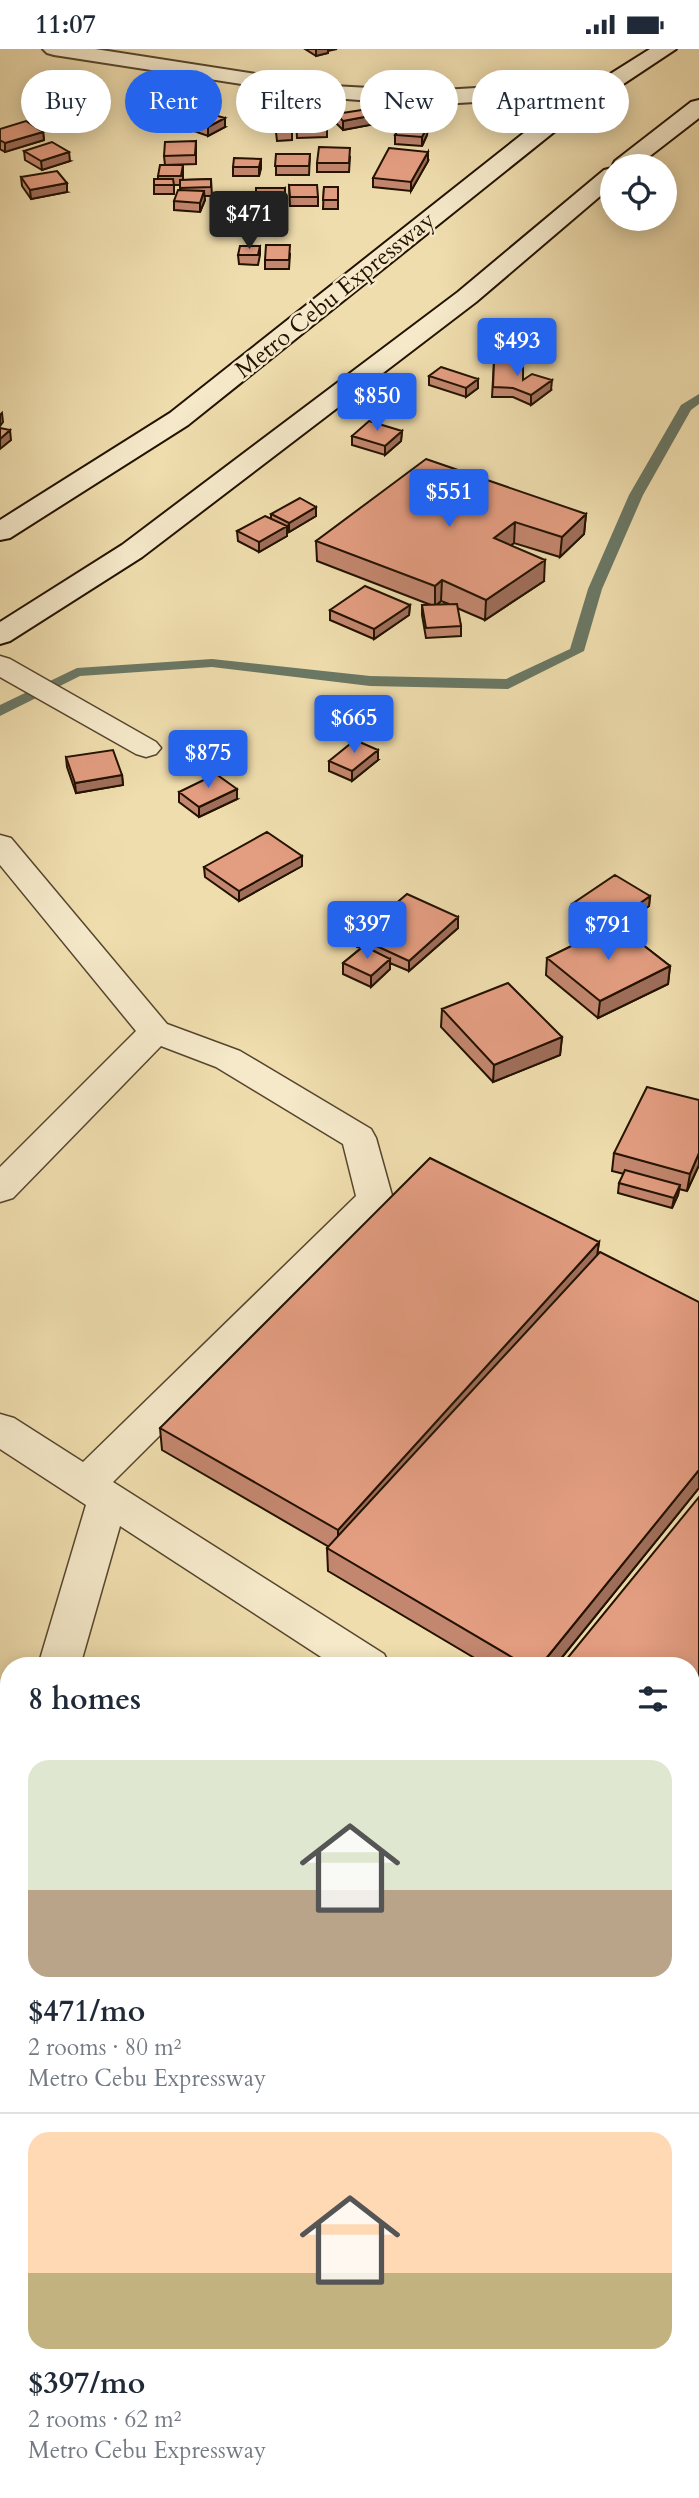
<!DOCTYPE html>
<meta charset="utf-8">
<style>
body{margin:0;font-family:Cardo,serif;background:#f2f2f3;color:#1f2937;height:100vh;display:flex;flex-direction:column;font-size:26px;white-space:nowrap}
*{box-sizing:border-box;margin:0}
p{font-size:23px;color:#747a83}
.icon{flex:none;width:38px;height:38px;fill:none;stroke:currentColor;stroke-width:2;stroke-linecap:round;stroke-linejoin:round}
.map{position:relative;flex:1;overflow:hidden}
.side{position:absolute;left:0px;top:1608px;width:700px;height:842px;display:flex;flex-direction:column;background:#fff;border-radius:28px 28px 0 0;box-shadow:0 4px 18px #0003}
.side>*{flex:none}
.guide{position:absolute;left:21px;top:21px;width:658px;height:63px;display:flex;gap:14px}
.buttons{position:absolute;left:600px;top:105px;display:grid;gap:14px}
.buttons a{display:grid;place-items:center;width:77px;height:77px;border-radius:50%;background:#fff;box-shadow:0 4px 18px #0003;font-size:35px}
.price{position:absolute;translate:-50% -60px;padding:0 16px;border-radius:7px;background:#2563eb;color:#fff;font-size:23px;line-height:46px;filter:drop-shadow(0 2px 4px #0008)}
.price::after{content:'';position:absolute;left:50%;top:42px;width:21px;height:16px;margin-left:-10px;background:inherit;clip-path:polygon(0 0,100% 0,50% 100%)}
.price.active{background:#222;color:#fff}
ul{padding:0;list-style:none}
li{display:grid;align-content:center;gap:14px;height:371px;padding:0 28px}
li+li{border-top:2px solid #e0e1e3}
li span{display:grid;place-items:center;height:217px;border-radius:21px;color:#555}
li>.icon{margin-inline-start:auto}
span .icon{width:126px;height:126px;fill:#fffc;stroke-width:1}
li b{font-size:30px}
h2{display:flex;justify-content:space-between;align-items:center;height:84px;padding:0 28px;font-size:30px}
.tag{padding:0 24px;border-radius:32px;background:#fff;box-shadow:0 4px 18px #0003;font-size:24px;line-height:63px}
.tag.active{background:#2563eb;color:#fff}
.status{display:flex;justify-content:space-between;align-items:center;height:49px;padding:0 35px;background:#fff;direction:ltr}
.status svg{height:19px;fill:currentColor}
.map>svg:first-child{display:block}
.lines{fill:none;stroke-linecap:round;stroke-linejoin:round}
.stream{fill:#6a7865;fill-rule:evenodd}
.lane-casing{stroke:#56452c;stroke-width:3}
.street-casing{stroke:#56452c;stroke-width:4}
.secondary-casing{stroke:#231200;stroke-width:4}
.lane{fill:#f5e9ca;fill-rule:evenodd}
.street{fill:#f5e9ca;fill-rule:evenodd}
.secondary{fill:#f5e9ca;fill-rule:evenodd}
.wall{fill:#c3876f;stroke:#231200;stroke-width:2;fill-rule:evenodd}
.shaded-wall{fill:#9f6e5a;stroke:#231200;stroke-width:2}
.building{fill:#e39d81;stroke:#231200;stroke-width:2}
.labels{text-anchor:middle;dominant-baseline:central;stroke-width:5;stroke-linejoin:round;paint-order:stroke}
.far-street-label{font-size:24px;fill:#231200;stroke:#f5e9ca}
</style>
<div class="status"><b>11:07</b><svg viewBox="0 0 49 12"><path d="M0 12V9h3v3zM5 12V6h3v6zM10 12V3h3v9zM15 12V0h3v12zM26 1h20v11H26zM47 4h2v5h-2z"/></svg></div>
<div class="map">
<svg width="699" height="2449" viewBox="0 0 699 2449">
<rect width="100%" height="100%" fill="#efddae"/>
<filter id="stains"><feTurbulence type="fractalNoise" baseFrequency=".00286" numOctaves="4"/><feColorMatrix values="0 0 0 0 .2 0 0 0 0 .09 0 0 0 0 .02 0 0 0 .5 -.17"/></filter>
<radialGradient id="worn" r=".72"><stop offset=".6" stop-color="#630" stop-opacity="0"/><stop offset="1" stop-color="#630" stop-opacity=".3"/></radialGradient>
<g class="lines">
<path class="stream" d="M699,345V355L691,361L643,446L602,540L584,602L508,640L370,637L212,618L80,627L0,667V656L77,619L212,610L370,627L506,630L570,600L588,540L629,446L681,356Z"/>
<defs>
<path id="lane" d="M0,607L10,610L156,693L161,699L156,705L146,708L136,705L0,628Z
M0,786L11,789L167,975L240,1002L371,1080L376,1089L393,1150L388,1159L113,1433L384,1605L390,1617H335L120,1477L80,1617H38L86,1456L0,1400V1365L14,1369L83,1413L356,1147L343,1095L216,1018L161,997L13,1149L0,1153V1118L136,982L0,816Z
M9,1768V1835L0,1838V1772Z
M691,1788L699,1791V1832L691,1829Z"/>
<path id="street" d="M43,0H95L333,37L425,42L493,38L569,61L572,66L569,71L561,73L492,52L425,56L333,49L54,6L47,4Z"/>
<path id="secondary" d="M650,0H676L569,71L188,376L10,489L0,491V471L170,364L553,61Z
M699,51V69L637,117L612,118L615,112L691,53Z
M612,119V137L476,253L142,508L10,592L0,595V573L122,496L458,243L604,121Z"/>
</defs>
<use href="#lane" class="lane-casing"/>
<use href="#street" class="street-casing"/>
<use href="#secondary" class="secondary-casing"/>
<use href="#lane" class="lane"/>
<use href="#street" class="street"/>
<use href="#secondary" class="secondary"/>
</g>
<path class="wall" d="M305,0H337L328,2V4L316,7Z
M270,45L300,53V62L278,65L270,54Z
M174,52L204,64L193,69L180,63L181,71L172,76L161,73V65L175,61Z
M336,65L375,66V75L343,81L336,74Z
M296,70L327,79V88L297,89Z
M191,73L225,78L208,87L191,81Z
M275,75L292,82V91L277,92Z
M428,77L427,86L422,97L395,95V86Z
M0,80L43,83L44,91L5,103L0,100Z
M196,92V115L165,116L164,107Z
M24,102L70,112L42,121L25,111Z
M276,105H310L309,126H276Z
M350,108L349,123H317V114Z
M261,110V119L259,127H233V118Z
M428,112L411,142L373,138V129Z
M183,116V131L211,130L212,147H204L205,151L200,163L174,161V152L180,141V136H174V145H154V130H158V127Z
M21,128L67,143L31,150L22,137Z
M289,136L318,148V157H290Z
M324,138H338V160H323Z
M285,139L284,162H256V153Z
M260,197V206L258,216L239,215L238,206Z
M290,205L289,220H265V211Z
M494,313L523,331L551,341L531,356L513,348H492Z
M429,327L478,330V339L466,348L429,336Z
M402,382L401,392L385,406L352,396V387Z
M316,458V467L289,483L287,482V487L259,503L238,492L237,482L271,470V465Z
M586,465L584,485L560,508L514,494L511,496L544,532L485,571L457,559L461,577V587L426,589L422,566V556H431L317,512L316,492ZM441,552L449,555L437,556Z
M410,556L409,566L374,590L330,571V561Z
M66,708L122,726L123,736L76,744L67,718Z
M378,711L352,732L329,722V712Z
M179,743L237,750L199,768L179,753Z
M302,817L239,852L205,828L204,818Z
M650,847L649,857L620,878L670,917L668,935L598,969L546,926L547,909L601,883L571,865L572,855Z
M458,868V879L409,922L390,914V920L371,938L343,925V914L361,899L357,898V888Z
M442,960L562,988L560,1006L493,1033L441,978Z
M699,1051V1116L687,1142L679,1140L678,1146L672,1159L618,1144L619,1134L624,1125L612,1122L614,1104Z
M599,1193L597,1205L699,1439L555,1617H488L328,1522L327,1499L329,1498L162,1401L160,1379Z
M699,1448V1753L691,1748V1617Z"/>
<path class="shaded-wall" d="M316,0H328V4L316,7Z
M300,53V62L278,65V56Z
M204,55V64L193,69L192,60Z
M180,62L181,71L172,76V67Z
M375,66V75L343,81V72Z
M225,69V78L208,87V78Z
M428,77L427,86L422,97V88Z
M43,83L44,91L5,103V94Z
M69,103L70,112L42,121L41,112Z
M428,103V112L411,142V133Z
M261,110V119L259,127V118Z
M67,134V143L31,150L30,141Z
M204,142L205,151L200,163V154Z
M478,330V339L466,348V339Z
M552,331L551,341L531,356V346Z
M2,364L3,373L0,377V366Z
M10,381L11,391L0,400V390Z
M402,382L401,392L385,406V397Z
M316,458V467L289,483V474Z
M586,465L584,485L560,508L562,488Z
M515,473L514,494L493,510L494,489Z
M287,477V487L259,503V493Z
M545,511L544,532L485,571L486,551Z
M442,531L441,552L435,557V537Z
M410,556L409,566L374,590V580Z
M378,701V711L352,732V722Z
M122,726L123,736L76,744L75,734Z
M237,740V750L199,768V758Z
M302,807V817L239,852V842Z
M650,847L649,857L607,887L608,877Z
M458,868V879L409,922V912Z
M390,910V920L371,938V927Z
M670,917L668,935L598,969L600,952Z
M562,988L560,1006L493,1033L494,1016Z
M699,1104V1116L687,1142L690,1125Z
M680,1136L678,1146L672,1159L674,1149Z
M599,1193L596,1215L338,1503V1481Z
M699,1421V1439L555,1617H540Z"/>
<path class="building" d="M292,42L300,53L278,56L270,45Z
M186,48L204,55L192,60L174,52Z
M168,59L180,62L172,67L161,65Z
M368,60L375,66L343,72L336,65Z
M207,64L225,69L208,78L191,73Z
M326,69L327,79L297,80L296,70Z
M26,72L43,83L5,94L0,91V80Z
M290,74L292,82L276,83L275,75Z
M402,75L428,77L422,88L395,86Z
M196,92L195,106L164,107L165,93Z
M52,93L69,103L41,112L24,102Z
M319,98L350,99L349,114H317Z
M389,99L428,103L411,133L373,129Z
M276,105H310L309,117H275Z
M234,109L261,110L259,118H233Z
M160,116H183L181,127H158Z
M57,122L67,134L30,141L21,128Z
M154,130H173L174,136H154Z
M211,130V138L180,139V131Z
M289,136H317L318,148H290Z
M324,138H338V151H323Z
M256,139H285L284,153H256Z
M178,141L204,142L200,154L174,152Z
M266,196H290L289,211H265Z
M240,197H260L258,206H238Z
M494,313L523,314V331L532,325L552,331L531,346L513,339L493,338Z
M441,318L478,330L466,339L429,327Z
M369,372L402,382L385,397L352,387Z
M0,379L10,381L0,390Z
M426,410L586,465L562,488L515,473L494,489L545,511L486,551L442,531L435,537L316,492Z
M300,449L316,458L289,474L271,465Z
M265,467L287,477L259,493L237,482Z
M365,537L410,556L374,580L330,561Z
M457,555L461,577L426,579L422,556Z
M355,691L378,701L352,722L329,712Z
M113,701L122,726L75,734L66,708Z
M216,725L237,740L199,758L179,743Z
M267,783L302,807L239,842L204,818Z
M615,826L650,847L608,877L572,855Z
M407,845L458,868L409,912L357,888Z
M616,875L670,917L600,952L547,909Z
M364,897L390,910L371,927L343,914Z
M508,934L562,988L494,1016L442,960Z
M647,1038L699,1051V1104L690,1125L614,1104Z
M430,1109L599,1193L338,1481L160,1379Z
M625,1121L680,1136L674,1149L619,1134Z
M600,1203L699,1253V1421L540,1617H527L327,1499Z
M699,1448V1729L691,1725V1617H561Z"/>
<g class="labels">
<g class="far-street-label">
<text transform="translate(335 246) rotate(-39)">Metro Cebu Expressway</text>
</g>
</g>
<rect width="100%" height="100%" filter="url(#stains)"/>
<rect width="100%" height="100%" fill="url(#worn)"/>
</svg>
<div class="buttons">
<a><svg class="icon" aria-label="locate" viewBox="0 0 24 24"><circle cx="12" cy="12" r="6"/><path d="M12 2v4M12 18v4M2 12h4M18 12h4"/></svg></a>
</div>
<b class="price active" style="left:249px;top:202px">$471</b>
<b class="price" style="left:517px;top:329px">$493</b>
<b class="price" style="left:377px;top:384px">$850</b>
<b class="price" style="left:449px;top:480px">$551</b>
<b class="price" style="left:354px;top:706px">$665</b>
<b class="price" style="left:208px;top:741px">$875</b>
<b class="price" style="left:367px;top:912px">$397</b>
<b class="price" style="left:608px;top:913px">$791</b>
<div class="guide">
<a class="tag">Buy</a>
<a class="tag active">Rent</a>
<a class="tag">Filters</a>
<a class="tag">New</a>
<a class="tag">Apartment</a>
</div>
<section class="side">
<h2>8 homes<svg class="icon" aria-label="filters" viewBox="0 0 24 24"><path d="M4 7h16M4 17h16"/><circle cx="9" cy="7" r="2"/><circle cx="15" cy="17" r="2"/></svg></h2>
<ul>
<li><span style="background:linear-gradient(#dfe7d0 60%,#b9a48a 0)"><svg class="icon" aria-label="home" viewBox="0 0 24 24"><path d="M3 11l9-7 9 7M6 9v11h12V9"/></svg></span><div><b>$471/mo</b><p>2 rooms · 80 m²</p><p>Metro Cebu Expressway</p></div></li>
<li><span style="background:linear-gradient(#ffd9b3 65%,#c2b280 0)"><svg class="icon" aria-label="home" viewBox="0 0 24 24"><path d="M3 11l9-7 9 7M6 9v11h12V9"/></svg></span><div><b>$397/mo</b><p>2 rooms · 62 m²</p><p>Metro Cebu Expressway</p></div></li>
</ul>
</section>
</div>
